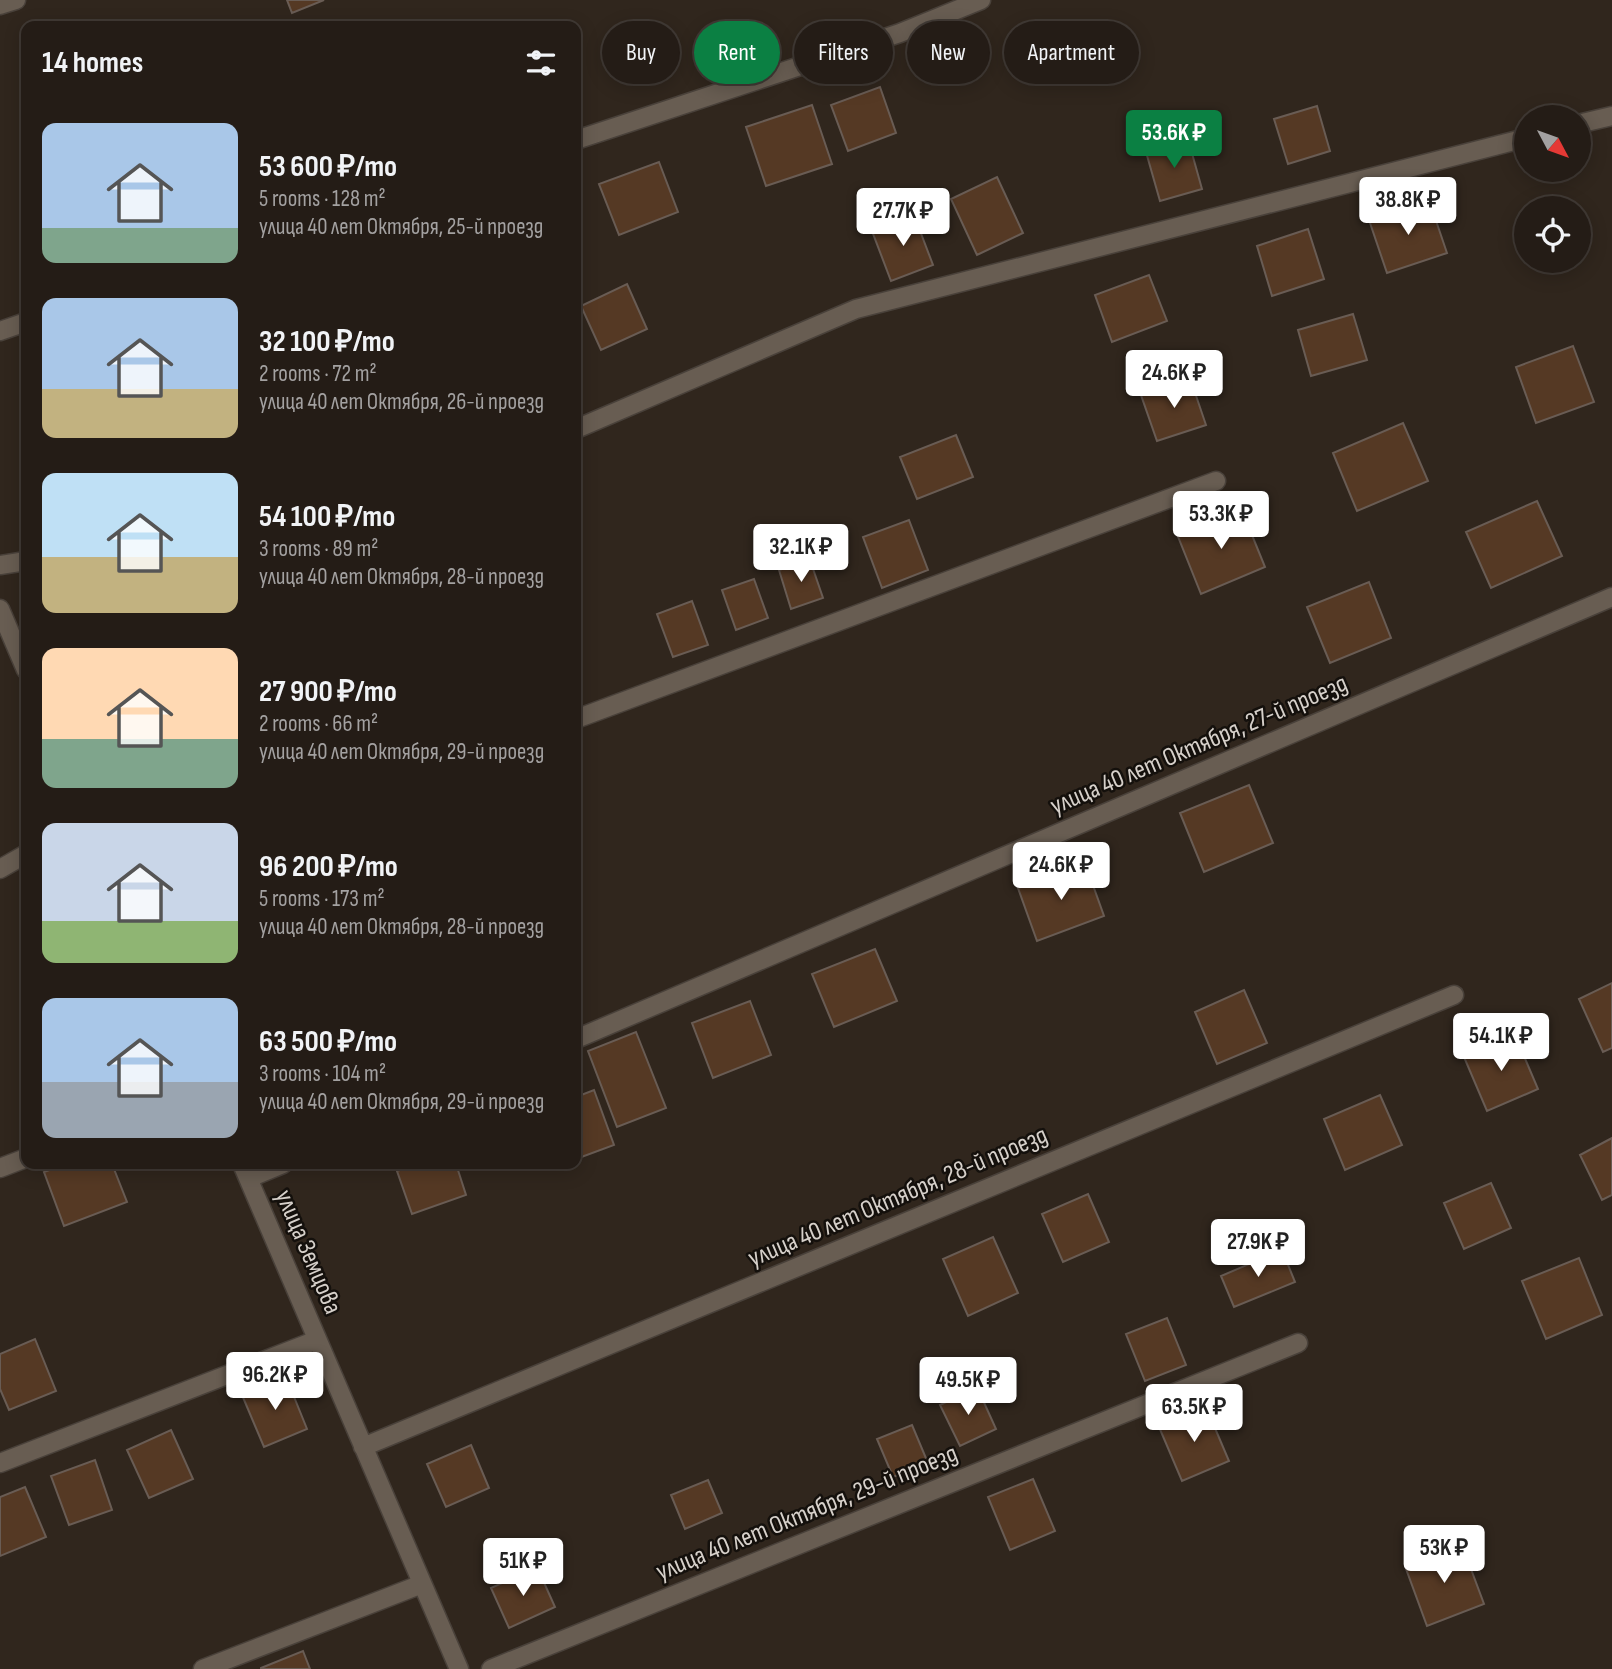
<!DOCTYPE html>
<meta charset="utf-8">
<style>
body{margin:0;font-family:"Sofia Sans Condensed",sans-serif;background:#302923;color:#f1f3f6;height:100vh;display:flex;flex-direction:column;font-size:26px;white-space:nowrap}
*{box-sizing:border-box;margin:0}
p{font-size:23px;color:#a3a1a1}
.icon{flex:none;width:38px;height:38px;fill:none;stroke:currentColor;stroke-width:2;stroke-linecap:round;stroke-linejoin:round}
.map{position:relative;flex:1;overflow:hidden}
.side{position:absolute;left:21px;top:21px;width:560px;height:1148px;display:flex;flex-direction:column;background:#241c16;border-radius:14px;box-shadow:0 4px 18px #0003,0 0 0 2px #413a35}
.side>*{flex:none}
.top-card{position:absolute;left:602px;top:21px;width:665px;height:63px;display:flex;gap:14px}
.needle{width:46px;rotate:131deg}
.buttons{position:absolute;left:1514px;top:105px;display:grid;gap:14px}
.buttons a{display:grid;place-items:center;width:77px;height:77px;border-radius:50%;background:#241c16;box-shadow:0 4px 18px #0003,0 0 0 2px #413a35;font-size:35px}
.price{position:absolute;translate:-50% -60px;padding:0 16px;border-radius:7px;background:#fff;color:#222;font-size:23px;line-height:46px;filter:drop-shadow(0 2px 4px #0008)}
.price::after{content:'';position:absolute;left:50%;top:42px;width:21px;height:16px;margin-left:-10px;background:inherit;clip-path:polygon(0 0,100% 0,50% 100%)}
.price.active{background:#0b8043;color:#fff}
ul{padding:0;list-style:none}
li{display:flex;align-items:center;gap:21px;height:175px;padding:0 21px}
li span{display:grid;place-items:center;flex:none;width:196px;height:140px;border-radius:14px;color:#555}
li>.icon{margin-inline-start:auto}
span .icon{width:84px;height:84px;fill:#fffc;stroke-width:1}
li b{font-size:30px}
h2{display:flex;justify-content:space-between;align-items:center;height:84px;padding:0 21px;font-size:30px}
.tag{padding:0 24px;border-radius:32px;background:#241c16;box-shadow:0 4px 18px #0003,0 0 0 2px #413a35;font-size:24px;line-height:63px}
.tag.active{background:#0b8043;color:#fff}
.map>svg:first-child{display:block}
.building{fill:#553924;stroke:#695c54;stroke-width:2}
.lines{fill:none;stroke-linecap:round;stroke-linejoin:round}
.street-casing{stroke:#49413a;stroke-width:21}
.street{stroke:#685d52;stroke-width:18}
.labels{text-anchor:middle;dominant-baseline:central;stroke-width:5;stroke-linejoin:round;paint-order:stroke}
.street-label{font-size:26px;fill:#d6d0ca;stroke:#14100c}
</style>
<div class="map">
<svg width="1612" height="1669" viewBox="0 0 1612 1669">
<rect width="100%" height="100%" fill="#30261d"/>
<path class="building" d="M287,0H324L292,13Z
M880,87L896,133L848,151L831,105Z
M812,105L832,164L766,186L746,127Z
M1317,106L1330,151L1288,164L1274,119Z
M1188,139L1202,189L1160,201L1146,152Z
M659,162L678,212L619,235L599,184Z
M997,177L1023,233L977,255L951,199Z
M1429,200L1447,253L1387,273L1369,220Z
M914,215L933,265L891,281L872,231Z
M1308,229L1324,279L1272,296L1257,246Z
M1149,275L1167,321L1112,342L1095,295Z
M627,284L647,329L601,350L581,306Z
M1353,314L1367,360L1311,376L1298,330Z
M1573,346L1594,402L1536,423L1516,367Z
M1190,378L1206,425L1157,441L1141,395Z
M1403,423L1428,481L1357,511L1333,453Z
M956,435L973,477L917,499L900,457Z
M1537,501L1562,556L1491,588L1466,532Z
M1241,508L1265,567L1201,594L1177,534Z
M909,520L928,570L882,588L863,537Z
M810,560L823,598L791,609L779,570Z
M754,579L768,618L736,630L722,590Z
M1369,582L1391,638L1330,663L1307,607Z
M692,601L708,645L673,657L657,614Z
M1249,785L1273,843L1204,872L1180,813Z
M1085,863L1104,916L1037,941L1018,888Z
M875,949L897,1001L834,1027L812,974Z
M1612,983V1048L1603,1052L1579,999Z
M1244,990L1267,1043L1217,1064L1195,1012Z
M750,1001L771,1055L713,1078L692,1023Z
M636,1032L666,1108L617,1127L588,1051Z
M1515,1035L1538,1089L1487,1111L1464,1057Z
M594,1090L614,1145L576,1159V1097Z
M1380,1095L1402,1145L1345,1170L1324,1119Z
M1612,1138V1195L1602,1200L1580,1155Z
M66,1164H112L127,1202L64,1226L44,1172Z
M417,1164H456L466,1195L412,1214L397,1171Z
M1491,1183L1511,1228L1464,1249L1444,1203Z
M1088,1194L1109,1242L1063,1262L1042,1214Z
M993,1237L1018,1293L968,1316L943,1259Z
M1282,1250L1295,1282L1234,1307L1221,1276Z
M1579,1258L1602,1315L1546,1339L1522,1281Z
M1167,1318L1186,1365L1145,1381L1126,1334Z
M35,1339L56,1391L9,1410L0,1389V1354Z
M286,1377L307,1429L264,1447L242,1395Z
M977,1387L996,1429L960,1446L940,1405Z
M1206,1407L1229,1461L1182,1481L1159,1427Z
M912,1425L928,1463L893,1477L877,1439Z
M171,1430L193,1479L149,1498L127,1450Z
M471,1445L489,1488L446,1507L427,1464Z
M95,1460L112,1510L69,1525L51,1476Z
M1033,1479L1055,1531L1010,1550L988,1497Z
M708,1480L722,1513L685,1529L671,1495Z
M25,1487L46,1537L0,1556V1497Z
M1462,1545L1484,1604L1427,1626L1405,1566Z
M537,1567L555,1607L509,1628L491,1588Z
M303,1651L310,1669H261V1668Z"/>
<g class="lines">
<defs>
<path id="street" d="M0,5L16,0
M1578,124L1612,116
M576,140L900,33L981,0
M0,331L26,322
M576,429L856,309L1526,138
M0,565L26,561
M0,609L26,670
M576,719L1216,481
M0,869L26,854
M576,1039L1612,597
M242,1164L459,1669
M0,1168L26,1158
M249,1178L283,1164
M363,1447L1454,995
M0,1463L317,1340
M203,1669L422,1584
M491,1669L1298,1343"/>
</defs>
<use href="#street" class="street-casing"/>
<use href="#street" class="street"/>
</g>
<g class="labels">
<g class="street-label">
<text transform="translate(1199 745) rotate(-23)">улица 40 лет Октября, 27-й проезд</text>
<text transform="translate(898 1197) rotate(-23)">улица 40 лет Октября, 28-й проезд</text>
<text transform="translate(308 1252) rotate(67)">улица Земцова</text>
<text transform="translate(807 1513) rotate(-22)">улица 40 лет Октября, 29-й проезд</text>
</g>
</g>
</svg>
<div class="buttons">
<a><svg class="needle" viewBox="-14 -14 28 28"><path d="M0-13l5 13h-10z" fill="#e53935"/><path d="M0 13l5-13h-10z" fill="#a3a1a1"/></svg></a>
<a><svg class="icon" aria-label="locate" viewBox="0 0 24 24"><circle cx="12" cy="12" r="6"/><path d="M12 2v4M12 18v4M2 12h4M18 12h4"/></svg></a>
</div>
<b class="price active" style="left:1174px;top:170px">53.6K ₽</b>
<b class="price" style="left:1408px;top:237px">38.8K ₽</b>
<b class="price" style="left:903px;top:248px">27.7K ₽</b>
<b class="price" style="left:1174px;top:410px">24.6K ₽</b>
<b class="price" style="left:1221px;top:551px">53.3K ₽</b>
<b class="price" style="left:801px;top:584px">32.1K ₽</b>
<b class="price" style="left:1061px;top:902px">24.6K ₽</b>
<b class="price" style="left:1501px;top:1073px">54.1K ₽</b>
<b class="price" style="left:1258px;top:1279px">27.9K ₽</b>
<b class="price" style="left:275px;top:1412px">96.2K ₽</b>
<b class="price" style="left:968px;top:1417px">49.5K ₽</b>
<b class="price" style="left:1194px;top:1444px">63.5K ₽</b>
<b class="price" style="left:1444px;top:1585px">53K ₽</b>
<b class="price" style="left:523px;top:1598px">51K ₽</b>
<div class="top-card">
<a class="tag">Buy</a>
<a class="tag active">Rent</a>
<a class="tag">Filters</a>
<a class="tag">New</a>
<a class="tag">Apartment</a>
</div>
<section class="side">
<h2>14 homes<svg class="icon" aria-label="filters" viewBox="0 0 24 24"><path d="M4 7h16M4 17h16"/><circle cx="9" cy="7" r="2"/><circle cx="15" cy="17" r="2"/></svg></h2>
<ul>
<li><span style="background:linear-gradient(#a9c7e8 75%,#7fa58c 0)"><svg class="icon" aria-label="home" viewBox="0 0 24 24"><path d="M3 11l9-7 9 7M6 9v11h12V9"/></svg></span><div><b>53 600 ₽/mo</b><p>5 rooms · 128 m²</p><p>улица 40 лет Октября, 25-й проезд</p></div></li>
<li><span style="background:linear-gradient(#a9c7e8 65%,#c2b280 0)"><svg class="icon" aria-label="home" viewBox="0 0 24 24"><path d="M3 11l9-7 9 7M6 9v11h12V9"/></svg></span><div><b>32 100 ₽/mo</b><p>2 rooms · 72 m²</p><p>улица 40 лет Октября, 26-й проезд</p></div></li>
<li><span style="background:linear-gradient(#bfe0f5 60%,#c2b280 0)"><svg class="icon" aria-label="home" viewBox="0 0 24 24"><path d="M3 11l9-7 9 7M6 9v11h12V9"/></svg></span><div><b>54 100 ₽/mo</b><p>3 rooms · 89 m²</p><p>улица 40 лет Октября, 28-й проезд</p></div></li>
<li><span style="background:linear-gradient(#ffd9b3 65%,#7fa58c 0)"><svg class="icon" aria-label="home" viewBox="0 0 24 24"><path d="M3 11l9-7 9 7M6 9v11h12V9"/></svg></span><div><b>27 900 ₽/mo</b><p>2 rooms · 66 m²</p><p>улица 40 лет Октября, 29-й проезд</p></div></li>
<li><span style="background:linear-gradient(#c9d6e8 70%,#8fb573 0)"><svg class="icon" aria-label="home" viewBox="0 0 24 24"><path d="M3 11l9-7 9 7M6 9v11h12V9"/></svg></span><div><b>96 200 ₽/mo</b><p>5 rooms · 173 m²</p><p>улица 40 лет Октября, 28-й проезд</p></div></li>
<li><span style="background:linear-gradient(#a9c7e8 60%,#9aa5b1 0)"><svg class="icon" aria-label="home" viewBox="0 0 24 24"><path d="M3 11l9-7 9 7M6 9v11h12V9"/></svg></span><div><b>63 500 ₽/mo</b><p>3 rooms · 104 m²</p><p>улица 40 лет Октября, 29-й проезд</p></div></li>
</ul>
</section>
</div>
